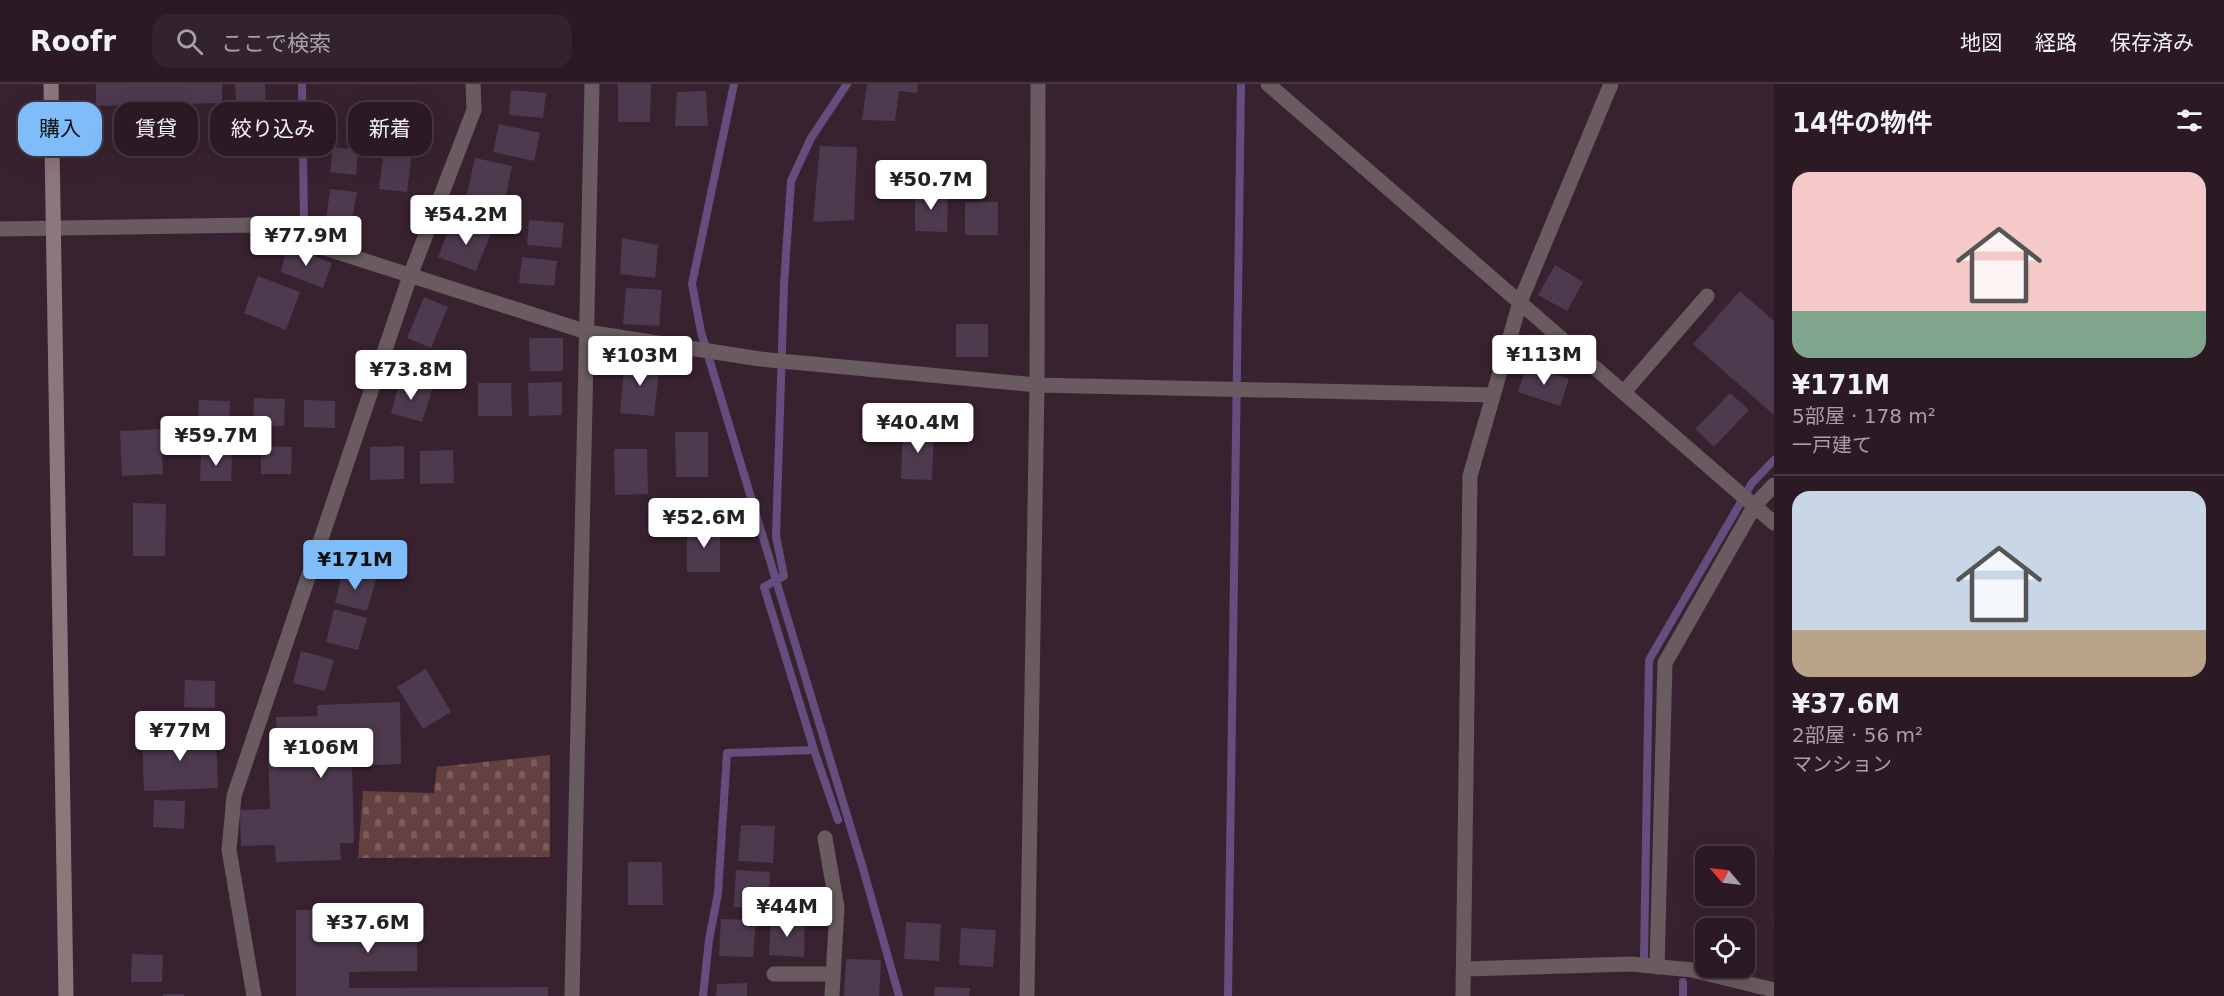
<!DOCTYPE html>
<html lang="ja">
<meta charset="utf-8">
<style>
body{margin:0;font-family:"DejaVu Sans","Noto Sans JP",sans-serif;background:#33232c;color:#f1f3f6;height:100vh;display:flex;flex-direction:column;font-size:22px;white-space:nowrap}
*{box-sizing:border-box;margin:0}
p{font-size:20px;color:#a6a1a6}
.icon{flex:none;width:33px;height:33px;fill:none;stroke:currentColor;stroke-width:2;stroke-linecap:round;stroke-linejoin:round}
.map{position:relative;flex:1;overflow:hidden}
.details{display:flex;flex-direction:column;background:#2b1a24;width:450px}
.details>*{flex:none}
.hud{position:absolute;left:18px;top:18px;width:570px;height:54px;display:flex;gap:12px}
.needle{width:39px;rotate:298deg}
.tools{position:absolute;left:1695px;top:762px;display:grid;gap:12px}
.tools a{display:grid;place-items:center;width:60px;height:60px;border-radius:12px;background:#2b1a24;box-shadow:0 6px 24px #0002,0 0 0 2px #473841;font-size:30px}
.price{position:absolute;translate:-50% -51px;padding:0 14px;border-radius:6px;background:#fff;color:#222;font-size:20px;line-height:39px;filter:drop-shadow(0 2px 3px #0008)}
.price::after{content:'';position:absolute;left:50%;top:36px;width:18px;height:14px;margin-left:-9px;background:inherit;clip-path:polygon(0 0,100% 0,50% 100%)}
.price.on{background:#7fbdfa;color:#111}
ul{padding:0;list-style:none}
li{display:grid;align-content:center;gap:12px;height:318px;padding:0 18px}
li+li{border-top:2px solid #473841}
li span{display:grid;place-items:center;height:186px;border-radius:18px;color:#555}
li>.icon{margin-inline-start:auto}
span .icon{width:108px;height:108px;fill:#fffc;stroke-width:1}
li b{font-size:26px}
h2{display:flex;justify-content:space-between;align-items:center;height:72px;padding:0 18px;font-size:26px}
.chip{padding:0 21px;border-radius:18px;background:#2b1a24;box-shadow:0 6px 24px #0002,0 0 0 2px #473841;font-size:21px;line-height:54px}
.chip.on{background:#7fbdfa;color:#111}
header{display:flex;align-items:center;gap:36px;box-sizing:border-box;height:84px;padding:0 30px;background:#2b1a24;border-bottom:2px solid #473841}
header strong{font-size:28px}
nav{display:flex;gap:33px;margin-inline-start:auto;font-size:21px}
.search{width:420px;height:54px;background:#33232c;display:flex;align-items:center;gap:15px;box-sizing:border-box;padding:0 21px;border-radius:18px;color:#a6a1a6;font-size:22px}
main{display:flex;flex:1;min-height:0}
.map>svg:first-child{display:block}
.cemetery{fill:url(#cemetery-stones)}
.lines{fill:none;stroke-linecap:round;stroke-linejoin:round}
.stream{stroke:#654e7e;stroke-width:8}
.building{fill:#4d3a4e}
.street{stroke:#695b5f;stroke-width:15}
.secondary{stroke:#8d777c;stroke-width:15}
</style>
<header>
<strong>Roofr</strong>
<div class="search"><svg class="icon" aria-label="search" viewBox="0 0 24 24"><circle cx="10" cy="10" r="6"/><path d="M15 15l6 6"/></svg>ここで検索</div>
<nav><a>地図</a><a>経路</a><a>保存済み</a></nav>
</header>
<main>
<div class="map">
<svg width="1774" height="912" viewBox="0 0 1774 912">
<defs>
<pattern id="cemetery-stones" width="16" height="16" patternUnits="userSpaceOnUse" patternTransform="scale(1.5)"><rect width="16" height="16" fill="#644140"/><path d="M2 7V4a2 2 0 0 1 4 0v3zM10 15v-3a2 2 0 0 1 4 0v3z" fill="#7a5c5b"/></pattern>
</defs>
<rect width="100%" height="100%" fill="#392230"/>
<path class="cemetery" d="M550,671V773L358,774L363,707L434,709L437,683Z"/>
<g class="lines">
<path class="stream" d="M302,0L304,139
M734,0L692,200L701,248L862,781L899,912
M814,666L764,503L784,492L776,452L784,201L791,97L811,54L847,0
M1644,874L1649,576L1752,399L1774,376
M703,912L709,856L718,809L727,669L814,666L838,736
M1228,912L1241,0
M1683,912V898"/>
</g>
<path class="building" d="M96,0H222V19L96,22Z
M235,0H265L266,32H237Z
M618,0H651L650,38H618Z
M867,0H918L917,9L899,7L895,37L862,36Z
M511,6L546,9L543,34L509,31Z
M706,7L708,42H675L677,8Z
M499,40L540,49L534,77L493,68Z
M385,57L413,60L407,108L379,105Z
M820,62L857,63L854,136L813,138Z
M333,63L358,66L356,91L330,88Z
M475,74L512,82L502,131L464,123Z
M330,105L357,108L351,140L326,137Z
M915,106H948L947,148L915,147Z
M965,118H998V151H965Z
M469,136L492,146L476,187L438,173L450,143L464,149Z
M529,136L564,139L561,164L527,161Z
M622,154L658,161L655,194L620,190Z
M287,162L332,179L323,204L281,188Z
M522,173L557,177L554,202L519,199Z
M1555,181L1583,198L1567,227L1538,211Z
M258,192L300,208L286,246L244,229Z
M626,204L662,206L659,242L623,240Z
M1740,207L1774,237V331L1693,260Z
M424,213L448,223L431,264L407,254Z
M956,240H988V273H956Z
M529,254H563V287H530Z
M625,275L660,278L654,332L620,329Z
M1527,281L1569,295L1560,322L1518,308Z
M400,296L432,306L422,338L391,329Z
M562,298V331L529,332L528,299Z
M478,299H511L512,332H478Z
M1730,309L1749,326L1714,363L1695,345Z
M254,314L285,315L284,342L253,341Z
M199,316L230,317L229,344L198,343Z
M304,316L335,317V344L304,343Z
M903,343L934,344L932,396L901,395Z
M161,345L163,390L122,392L120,347Z
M675,348H708V393H676Z
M261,362L292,363L291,390H261Z
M404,362V395L370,396V363Z
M614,365H647L648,410L615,411Z
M453,366L454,399L420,400V367Z
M201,369L232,370L231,397H200Z
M133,419L166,420L165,472H133Z
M720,442V488H687V443Z
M343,487L376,495L367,527L335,519Z
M334,525L367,534L358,566L326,558Z
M301,567L334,576L325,607L293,599Z
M426,585L451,628L423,645L397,603Z
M185,596L215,597V624L184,623Z
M400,618L401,680L352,682L354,759H340L341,776L276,778L275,761L241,762L240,726L270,725L268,667H277L276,633L318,632L317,621Z
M216,649L218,704L144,707L142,651Z
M154,716L185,717L184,745L153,743Z
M741,741L775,742L773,779L738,777Z
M628,778H662L663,821H628Z
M736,786L770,788L768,825L734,823Z
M417,825V887L349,888V904L548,903V912H296V826Z
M721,835L756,836L753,873L719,872Z
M771,835L805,836L804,873L769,871Z
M906,838L941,840L939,877L904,875Z
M961,844L996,846L993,883L959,881Z
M132,870L163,871L162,898H131Z
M846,875L881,876L879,912H844Z
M747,899V912H716L717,900Z
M935,903L970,904L969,912H934Z
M163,910H184V912H163Z"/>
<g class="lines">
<path class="street" d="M1268,0L1774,439
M0,145L253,141L587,248L760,275L1037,301L1493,311
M1624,308L1707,212
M825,754L837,823L832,912
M1657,883L1665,579L1755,421L1774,401
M1463,885L1631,880L1692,886L1774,906
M774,890H833
M254,912L229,766L234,712L410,192L474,26L473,0
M572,912L592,0
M1027,912L1037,301L1038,0
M1463,912L1470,392L1520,218L1611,0"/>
<path class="secondary" d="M51,0L66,912"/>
</g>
</svg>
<div class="tools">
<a><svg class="needle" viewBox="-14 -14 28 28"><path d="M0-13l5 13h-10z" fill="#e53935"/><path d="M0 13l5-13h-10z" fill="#a6a1a6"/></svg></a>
<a><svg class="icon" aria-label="locate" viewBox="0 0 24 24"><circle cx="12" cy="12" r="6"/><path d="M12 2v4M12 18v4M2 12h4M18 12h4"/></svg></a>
</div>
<b class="price" style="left:931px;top:127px">¥50.7M</b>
<b class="price" style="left:466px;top:162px">¥54.2M</b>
<b class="price" style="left:306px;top:183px">¥77.9M</b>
<b class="price" style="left:1544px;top:302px">¥113M</b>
<b class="price" style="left:640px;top:303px">¥103M</b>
<b class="price" style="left:411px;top:317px">¥73.8M</b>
<b class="price" style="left:918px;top:370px">¥40.4M</b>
<b class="price" style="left:216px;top:383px">¥59.7M</b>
<b class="price" style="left:704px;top:465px">¥52.6M</b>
<b class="price on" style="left:355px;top:507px">¥171M</b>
<b class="price" style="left:180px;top:678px">¥77M</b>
<b class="price" style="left:321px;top:695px">¥106M</b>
<b class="price" style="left:787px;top:854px">¥44M</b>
<b class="price" style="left:368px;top:870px">¥37.6M</b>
<div class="hud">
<a class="chip on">購入</a>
<a class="chip">賃貸</a>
<a class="chip">絞り込み</a>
<a class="chip">新着</a>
</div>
</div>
<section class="details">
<h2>14件の物件<svg class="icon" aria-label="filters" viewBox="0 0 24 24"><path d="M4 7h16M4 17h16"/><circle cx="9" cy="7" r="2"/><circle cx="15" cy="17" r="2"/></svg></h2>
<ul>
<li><span style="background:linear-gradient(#f6c9c9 75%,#7fa58c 0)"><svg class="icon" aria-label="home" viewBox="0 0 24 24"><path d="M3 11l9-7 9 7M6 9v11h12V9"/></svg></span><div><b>¥171M</b><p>5部屋 · 178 m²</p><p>一戸建て</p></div></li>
<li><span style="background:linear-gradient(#c9d6e8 75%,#b9a48a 0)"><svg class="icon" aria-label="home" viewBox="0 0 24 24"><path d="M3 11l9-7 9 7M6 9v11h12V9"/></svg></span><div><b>¥37.6M</b><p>2部屋 · 56 m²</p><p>マンション</p></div></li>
</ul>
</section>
</main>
